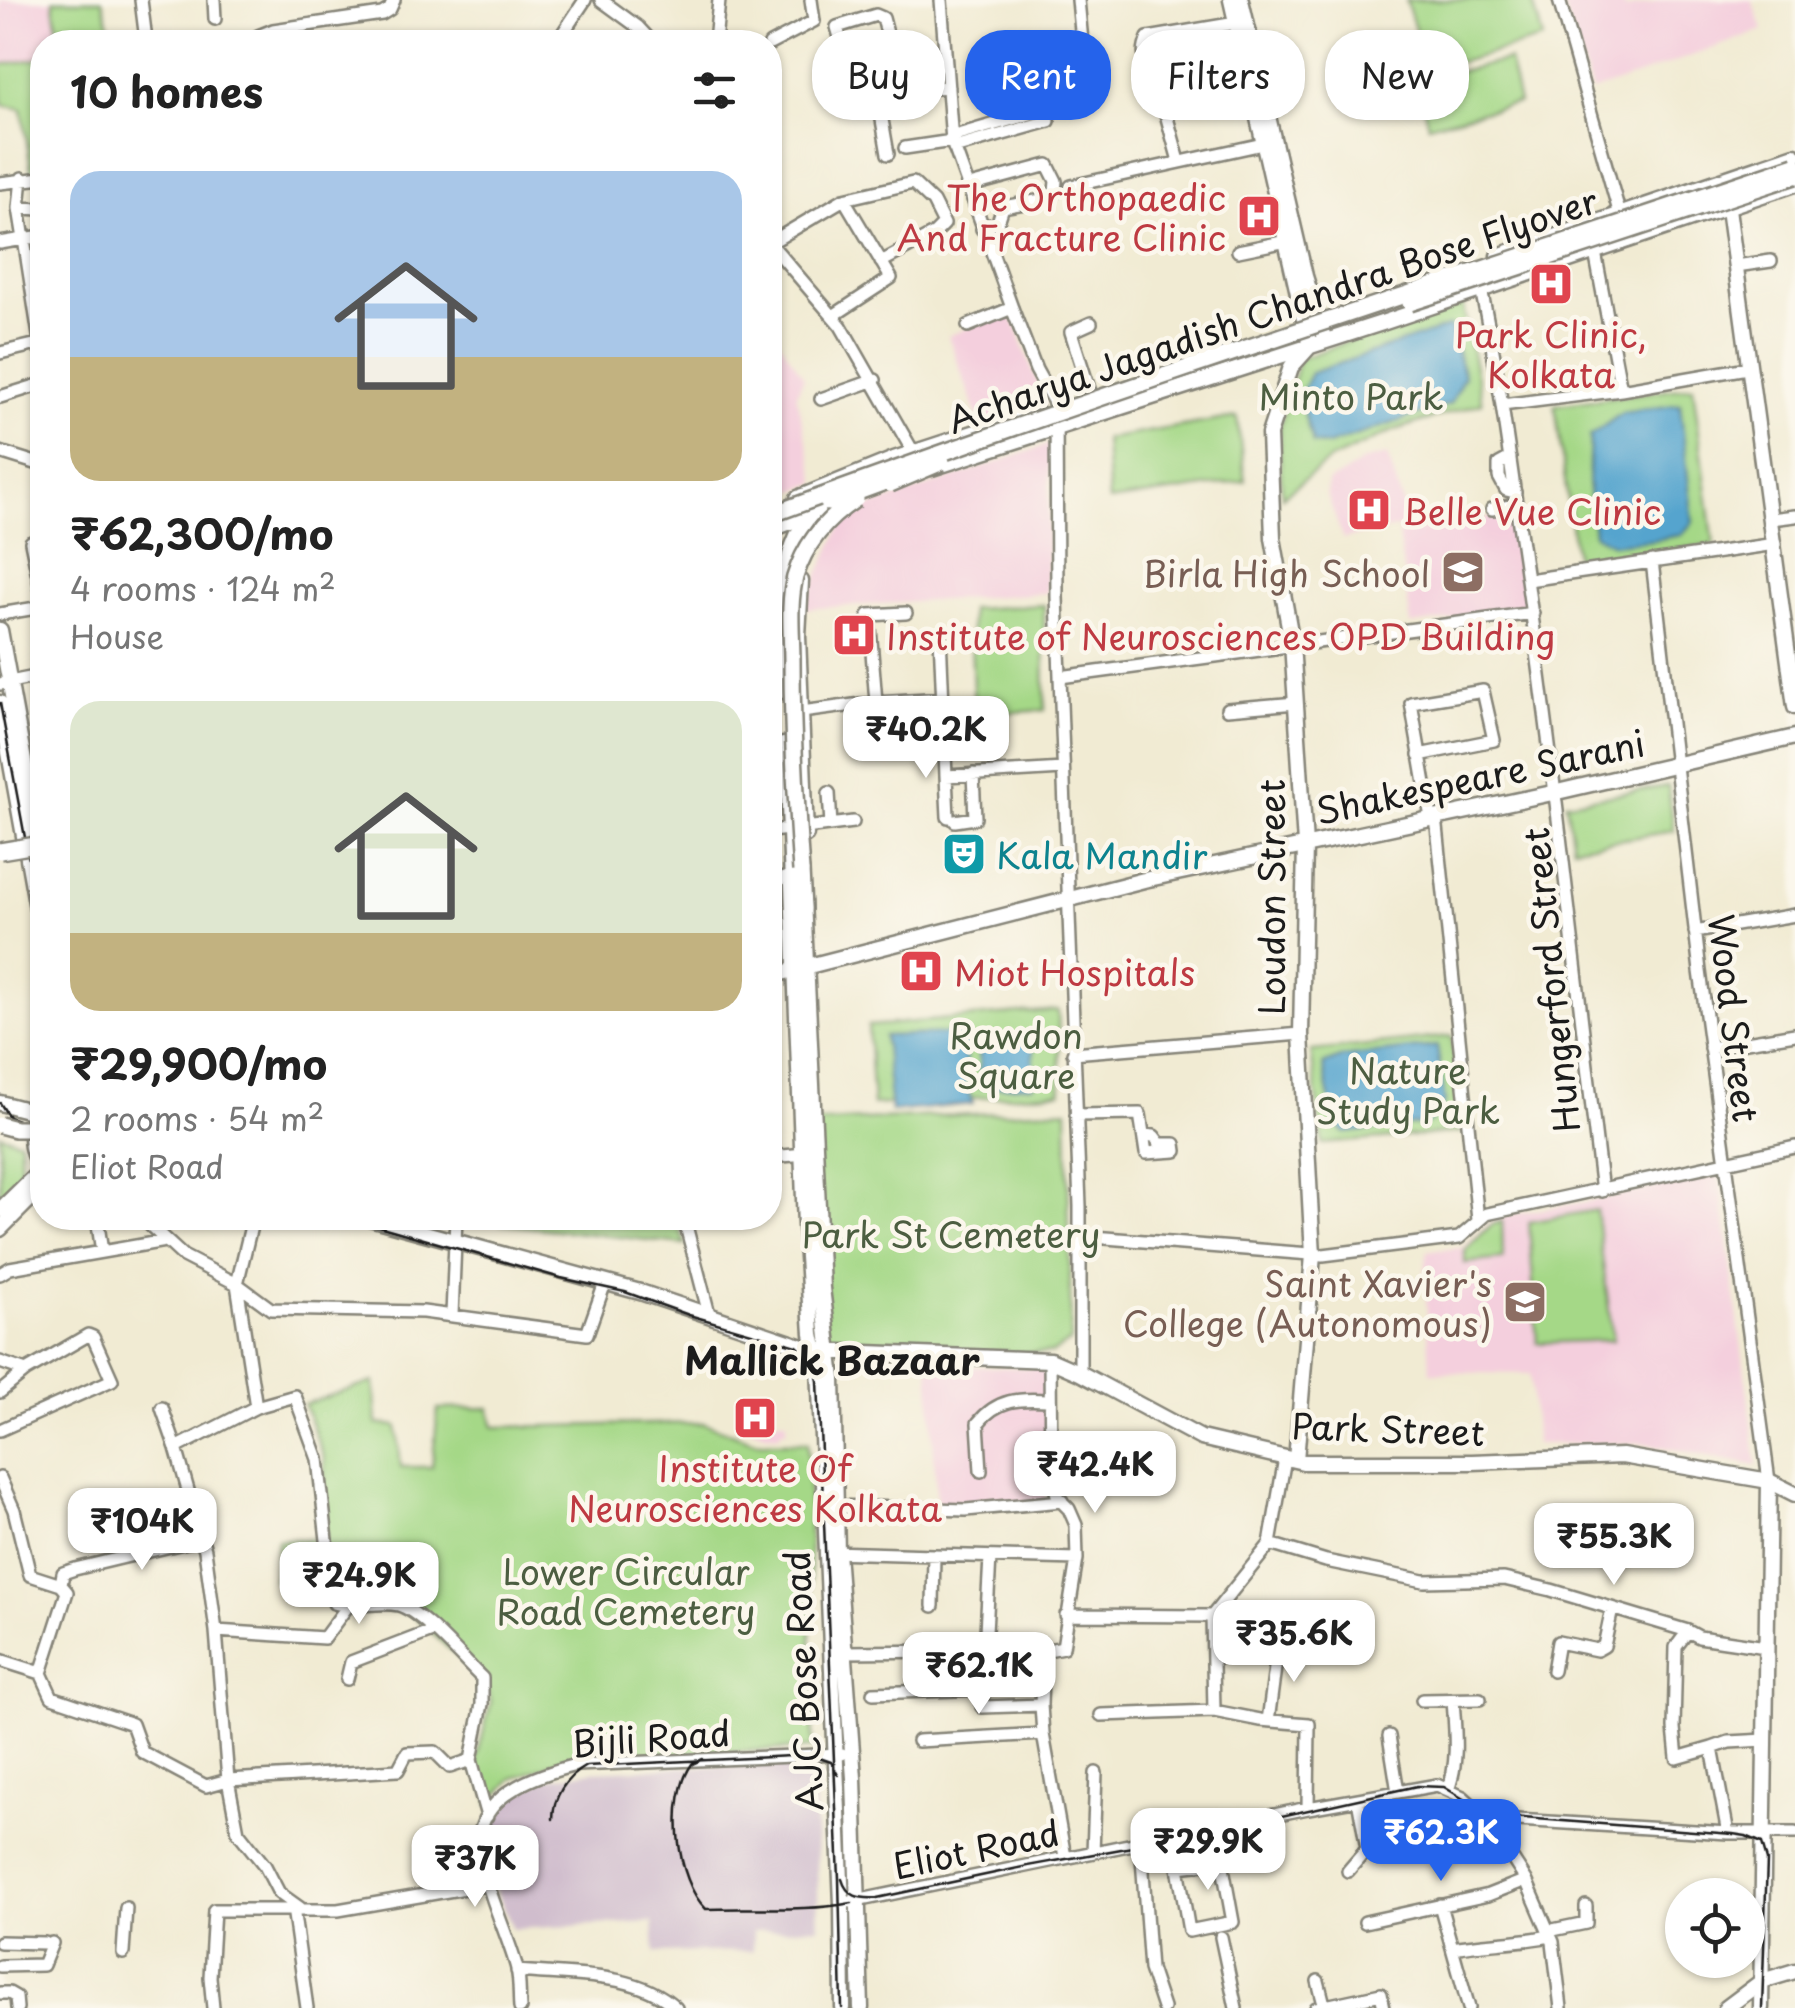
<!DOCTYPE html>
<meta charset="utf-8">
<style>
body{margin:0;font-family:"Playpen Sans",sans-serif;background:#f6f6f6;color:#222;height:100vh;display:flex;flex-direction:column;font-size:38px;white-space:nowrap}
*{box-sizing:border-box;margin:0}
p{font-size:32px;color:#767676}
.icon{flex:none;width:55px;height:55px;fill:none;stroke:currentColor;stroke-width:2;stroke-linecap:round;stroke-linejoin:round}
.map{position:relative;flex:1;overflow:hidden}
.drawer{position:absolute;left:30px;top:30px;width:752px;height:1200px;display:flex;flex-direction:column;background:#fff;border-radius:40px;box-shadow:0 2px 8px #0004}
.drawer>*{flex:none}
.top-card{position:absolute;left:812px;top:30px;width:832px;height:90px;display:flex;gap:20px}
.buttons{position:absolute;left:1665px;top:1878px;display:grid;gap:20px}
.buttons a{display:grid;place-items:center;width:100px;height:100px;border-radius:50%;background:#fff;box-shadow:0 2px 8px #0004;font-size:50px}
.price{position:absolute;translate:-50% -85px;padding:0 22px;border-radius:20px;background:#fff;color:#222;font-size:32px;line-height:65px;filter:drop-shadow(0 2px 5px #0008)}
.price::after{content:'';position:absolute;left:50%;top:60px;width:30px;height:22px;margin-left:-15px;background:inherit;clip-path:polygon(0 0,100% 0,50% 100%)}
.price.selected{background:#2563eb;color:#fff}
ul{padding:0;list-style:none}
li{display:grid;align-content:center;gap:20px;height:530px;padding:0 40px}
li span{display:grid;place-items:center;height:310px;border-radius:30px;color:#555}
li>.icon{margin-inline-start:auto}
span .icon{width:180px;height:180px;fill:#fffc;stroke-width:1}
li b{font-size:42px}
h2{display:flex;justify-content:space-between;align-items:center;height:120px;padding:0 40px;font-size:42px}
.tag{padding:0 35px;border-radius:40px;background:#fff;box-shadow:0 2px 8px #0004;font-size:35px;line-height:90px}
.tag.selected{background:#2563eb;color:#fff}
.map>svg:first-child{display:block}
.built{fill:#f4cfdd}
.industrial{fill:#d0bdcd}
.green{fill:#a5d887;stroke:#607a52;stroke-width:2.5}
.water{fill:#54a4ce;stroke:#386075;stroke-width:2.5}
.lines{fill:none;stroke-linecap:round;stroke-linejoin:round}
.minor-casing{stroke:#868478;stroke-width:16}
.major-casing{stroke:#868478;stroke-width:19}
.highway-casing{stroke:#868478;stroke-width:20}
.minor{stroke:#fff;stroke-width:11}
.major{stroke:#fff;stroke-width:14}
.highway{stroke:#fff;stroke-width:15}
.tram{stroke:#1c1c1c;stroke-width:2.5}
.highway-bridge-casing{stroke:#868478;stroke-width:20;stroke-linecap:butt}
.highway-bridge{stroke:#fff;stroke-width:15}
.labels{text-anchor:middle;dominant-baseline:central;stroke-width:9;stroke-linejoin:round;paint-order:stroke}
.health-label{font-size:35px;fill:#be3a42;stroke:#fbf7ec;text-anchor:start}
.street-label{font-size:35px;fill:#1c1c1c;stroke:#fbf7ec}
.park-label{font-size:35px;fill:#4c5e41;stroke:#fbf7ec}
.education-label{font-size:35px;fill:#785e54;stroke:#fbf7ec;text-anchor:end}
.culture-label{font-size:35px;fill:#0d838f;stroke:#fbf7ec;text-anchor:start}
.neighbourhood-label{font-size:38px;font-weight:bold;fill:#1c1c1c;stroke:#fbf7ec}
</style>
<div class="map">
<svg width="1795" height="2008" viewBox="0 0 1795 2008">
<rect width="100%" height="100%" fill="#fbf7ec"/>
<filter id="ink" filterUnits="userSpaceOnUse"><feTurbulence type="fractalNoise" baseFrequency=".01" numOctaves="2"/><feDisplacementMap in="SourceGraphic" scale="20" xChannelSelector="R" yChannelSelector="G"/><feConvolveMatrix kernelMatrix="1 2 1 2 8 2 1 2 1" color-interpolation-filters="sRGB"/></filter>
<filter id="wash" filterUnits="userSpaceOnUse"><feTurbulence type="fractalNoise" baseFrequency=".0048" numOctaves="4" result="noise"/><feDisplacementMap in="SourceGraphic" scale="40" xChannelSelector="R" yChannelSelector="G"/><feGaussianBlur stdDeviation="2.25" result="paint"/><feColorMatrix in="noise" values="0 0 0 0 0 0 0 0 0 0 0 0 0 0 0 0 0 1.4 0 .05"/><feComposite in="paint" operator="in"/></filter>
<g filter="url(#wash)">
<rect width="100%" height="100%" fill="#f1ebd3"/>
<path class="built" d="M0,0H53L60,42H42V58L0,65Z
M1562,0H1622L1625,9L1662,0H1752L1763,30L1592,92Z
M1010,311L1046,405L981,426L948,336Z
M770,327L804,377L796,395L817,483L783,495H770Z
M1050,444L1047,593L803,609L846,515Z
M1387,455L1410,525L1343,539L1327,495L1328,482L1365,460Z
M1514,513L1528,610L1411,625L1398,534Z
M1719,1172L1757,1466L1643,1443L1536,1444L1530,1374L1430,1372L1425,1276L1427,1251L1463,1248L1489,1223L1514,1214L1608,1198Z
M929,1366L1048,1368L1045,1504L937,1506Z
M739,1404H772L769,1417L776,1424L778,1420H787V1430H781L780,1435L768,1434L739,1424Z"/>
<path class="industrial" d="M814,1762L819,1927L753,1931V1951L655,1953L653,1922L513,1929L495,1888L488,1845L492,1822L515,1796L543,1780L592,1771Z"/>
<path class="green" d="M53,0H102L114,42H60Z
M1406,0H1532L1543,39L1428,71Z
M42,58V173L32,174L22,109L2,105L0,65Z
M1509,60L1519,103L1428,125L1417,81Z
M1462,301L1482,403L1395,430L1330,460L1282,497L1279,431L1299,359Z
M1693,386L1714,545L1576,563L1555,405Z
M1237,417L1245,481L1109,501L1105,439Z
M1044,605L1045,710L974,715L970,609Z
M1668,786L1674,831L1573,847L1566,802Z
M1058,1010L1061,1092L873,1105L868,1026Z
M1452,1036L1461,1132L1323,1144L1311,1051Z
M1067,1109L1071,1341L1052,1353H973L817,1342L809,1123Z
M0,1134L20,1141L21,1180L0,1198Z
M1596,1210L1613,1340L1537,1343L1529,1222Z
M501,1218H676L685,1244L501,1224Z
M1502,1221L1503,1259L1465,1263V1250L1491,1225Z
M374,1382L377,1424L397,1426L401,1467H432L438,1409L489,1408L494,1427L703,1423L757,1442H808L813,1748L565,1759L512,1779L490,1803L476,1761L491,1702L484,1681L414,1616L397,1605L336,1601L333,1576L274,1581L277,1540L325,1539L324,1458L304,1404Z"/>
<path class="water" d="M1450,326L1464,376L1450,404L1328,445L1313,444L1299,397L1311,373Z
M1680,404L1693,522L1681,535L1653,540L1613,544L1594,534L1588,482L1590,436L1622,413Z
M966,1033L965,1083L973,1104L891,1112L884,1036Z
M1033,1036L1034,1085L980,1088L979,1039Z
M1437,1046L1445,1102L1438,1115L1426,1124L1345,1133L1335,1123L1323,1065L1342,1057Z"/>
</g>
<g filter="url(#ink)">
<g class="lines">
<defs>
<path id="minor" d="M141,0L145,32
M214,0L215,19
M601,0L638,27L652,42
M941,0L952,141L1012,308L1036,370L1056,406L1057,597L1080,1206V1373
M1078,0L1084,62
M1559,0L1622,222
M1236,23L1148,38C1142,52 1143,58 1152,70L1242,50
M253,42L258,36L273,30L382,14L390,9L394,0
M557,42L585,0
M715,42L719,0
M770,44L814,21L811,0
M878,97L888,154
M858,100L837,27L876,15L883,18L902,91
M838,104L902,91L948,87
M951,137L1047,109
M905,148L952,141
M954,148L1049,121
M1179,161L1164,107L1253,98
M0,183L42,178
M1071,186L1263,144
M966,187L1048,165L1056,181L1055,192L1047,199L1003,207L998,222L982,229
M19,208L42,209
M42,236L24,239L42,355
M0,243L24,239L19,208L22,178
M770,243L844,199L913,183L933,202L944,224L935,233L881,262
M770,243L841,326L916,457
M1238,251L1287,241
M1595,252L1621,390
M1736,266L1771,261
M1480,284C1498,368 1509,453 1521,538C1553,755 1575,973 1602,1191
M833,316L891,278L844,199
M1091,323L1071,332L1091,395
M968,326L1012,308
M0,353L42,343
M0,397L42,384
M821,399L875,380
M1502,405L1621,390L1747,368
M0,452L42,465
M1510,458L1499,464V477L1506,490L1515,492
M1492,509L1517,505
M1771,519L1795,516
M42,540L31,542L42,595
M1652,561L1700,971L1769,1481
M1528,580L1775,544
M0,614L42,607
M940,635L946,776L1063,769
M1060,677L1533,613
M0,684L30,678L42,680
M876,702L869,615L906,613
M1227,709L1296,703
M794,713L876,702L944,698
M770,746L787,743
M1419,755L1494,740L1483,691L1411,703L1431,818
M946,776L948,817
M829,793L831,825
M1436,817L1478,1220
M955,821L975,818L973,774
M805,828L853,822
M770,831L790,829
M770,879L792,878
M1695,932L1795,915
M1710,1048L1795,1034
M1073,1053L1301,1034
M1076,1115L1140,1114L1146,1153L1176,1151L1175,1144H1160L1154,1136L1144,1135
M770,1157L806,1154
M97,1218L102,1252
M142,1218L183,1256L237,1284L271,1309L423,1312L587,1334L605,1283
M253,1218L237,1284L256,1407
M684,1218L709,1314
M1080,1236L1323,1255L1459,1238L1487,1214L1795,1147
M0,1274L10,1268L165,1241
M452,1315L456,1218
M0,1362L26,1371
M0,1392L26,1371L88,1335L93,1337L112,1380L0,1430
M162,1408L176,1448
M981,1471L978,1423C997,1399 1019,1398 1048,1400
M0,1478L14,1510L30,1575L61,1585L67,1592L41,1673
M834,1506L966,1510L1062,1501
M1270,1544L1326,1561L1424,1581L1504,1579L1551,1590L1688,1631L1676,1647L1674,1728L1677,1758L1712,1748L1728,1833
M830,1552L1077,1559L1076,1525L1069,1509L1058,1498L1051,1475L1050,1360
M990,1557L982,1707L1041,1705L1043,1734L1065,1857
M61,1585L63,1573L75,1569L200,1539
M933,1606L934,1555
M1066,1615L1212,1616L1270,1544L1285,1458
M1212,1616L1214,1711L1260,1720L1309,1724L1308,1808
M216,1631L324,1638L347,1607
M1688,1631L1699,1637L1766,1647
M940,1651L941,1689
M843,1652L952,1651L961,1645H985
M0,1660L41,1673L52,1697L132,1724L142,1752L206,1786L228,1780L398,1770L407,1753L435,1752L450,1767L471,1760
M1553,1671L1558,1642L1597,1650L1604,1646L1612,1609
M347,1679L351,1662L432,1631
M873,1693L983,1689
M1422,1700L1480,1699
M1041,1705L1043,1651L1063,1647L1077,1559
M1101,1715L1214,1711
M1268,1721L1278,1645
M1389,1736L1398,1792
M918,1741L1043,1734
M1712,1748L1729,1742L1766,1740
M1448,1790C1459,1762 1455,1730 1453,1700
M1486,1818L1526,1880L1553,1942L1561,2008
M1176,1836L1178,1867L1222,1862L1233,1922L1189,1931L1178,1867
M1141,1844L1150,1969L1163,2008
M1093,1852L1096,1773
M1348,1871L1367,1849L1358,1799
M851,1902L1308,1808L1437,1785L1463,1797L1486,1818L1728,1833H1795
M1440,1905L1469,2008
M293,1908L307,2008
M300,1908L279,1893L265,1866L238,1832L228,1780L216,1631L205,1550L176,1448L256,1407L295,1396L318,1459L334,1603C355,1610 377,1600 398,1605C422,1611 463,1660 482,1678V1704L471,1760L487,1816
M1365,1922L1488,1895L1526,1880
M1548,1931L1586,1923V1906
M1221,1937L1236,2008
M0,1942L45,1943
M1452,1948C1485,1942 1517,1943 1550,1936
M123,1953L126,1908
M0,1966L43,1965L52,1943
M517,1971C568,1976 637,1971 676,2008
M1318,1981L1325,2008
M0,1993H9L16,1997L17,2008
M213,2008L210,1977L214,1910H338L488,1884
M520,2008C519,1995 520,1981 517,1969C509,1936 474,1865 480,1834C487,1791 540,1774 576,1765L842,1754
M1316,2008L1381,1994L1384,2008"/>
<path id="major" d="M1231,0L1310,346
M1241,0L1305,276L1325,341
M1727,201L1795,707
M1498,256L1795,155
M932,468L1382,323L1795,184
M798,498L894,459L1037,412
M770,530L841,502
M801,581L798,636L806,835
M0,630L42,859
M786,692C783,640 773,557 811,514L802,496
M0,703L42,936
M787,754L805,1226L812,1334L819,1367L842,1904L843,2008
M803,901L822,1288L833,1378L837,1552L854,1778L861,2008
M770,976L1144,880L1557,792L1795,737
M0,1103L42,1114
M42,1108C27,1131 28,1148 42,1172
M0,1210L41,1170
M370,1218L640,1292L815,1351L1050,1360L1080,1373L1201,1438L1303,1462H1472L1622,1456L1769,1481L1795,1494
M0,1229L42,1187
M1296,1460L1313,1255L1301,1034L1305,845L1292,643L1273,538L1269,434L1291,367L1310,346
M1726,2008L1762,1981L1795,1971
M1761,2008L1769,1481"/>
<path id="highway" d="M801,871L803,909"/>
</defs>
<use href="#minor" class="minor-casing"/>
<use href="#major" class="major-casing"/>
<use href="#highway" class="highway-casing"/>
<use href="#minor" class="minor"/>
<use href="#major" class="major"/>
<use href="#highway" class="highway"/>
<path class="tram" d="M0,703L42,929
M0,843L17,841L34,859
M0,1103L9,1117L42,1129
M350,1218L561,1278L625,1292L689,1315L797,1346L814,1362L818,1381L839,1879L842,2008
M703,1759L692,1764C667,1798 676,1880 706,1909C755,1907 804,1912 852,1903
M553,1819C553,1797 566,1777 586,1766L811,1755L831,1762L838,1775
M842,1879C847,1897 860,1899 877,1898L1028,1866L1187,1837L1417,1786L1444,1787L1483,1811L1498,1816L1733,1834L1746,1836L1762,1843L1767,1860L1762,2008"/>
<defs>
<path id="highway-bridge" d="M1410,303L1795,176
M890,484L942,462
M828,503L896,478
M770,515C1109,390 1453,280 1795,165
M0,851L42,844
M801,871C796,802 792,732 792,662C792,634 788,604 795,577C805,543 827,518 856,499
M0,1125L15,1129H42"/>
</defs>
<use href="#highway-bridge" class="highway-bridge-casing"/>
<use href="#highway-bridge" class="highway-bridge"/>
</g>
</g>
<defs>
<symbol id="hospital-square" viewBox="-11 -11 22 22"><rect x="-9" y="-9" width="18" height="18" rx="4" fill="#e0444e" stroke="#fbf7ec"/><path d="M-5-5h3v3.5h4V-5h3V5h-3V1.5h-4V5h-3Z" fill="#fff"/></symbol>
<symbol id="school-square" viewBox="-11 -11 22 22"><rect x="-9" y="-9" width="18" height="18" rx="4" fill="#8d6e63" stroke="#fbf7ec"/><path d="M0-5L7-2L0 1L-7-2ZM-4 1L0 2.5L4 1V4Q0 6-4 4Z" fill="#fff"/></symbol>
<symbol id="theatre-square" viewBox="-11 -11 22 22"><rect x="-9" y="-9" width="18" height="18" rx="4" fill="#0f9aa8" stroke="#fbf7ec"/><path d="M-5-5.5Q0-4 5-5.5V0Q5 5 0 6Q-5 5-5 0ZM-3.3-2.5H-1v1.5H-3.3ZM1-2.5H3.3v1.5H1ZM-2.8 1Q0 5.5 2.8 1Z" fill="#fff"/></symbol>
<symbol id="university-square" viewBox="-11 -11 22 22"><rect x="-9" y="-9" width="18" height="18" rx="4" fill="#8d6e63" stroke="#fbf7ec"/><path d="M0-5L7-2L0 1L-7-2ZM-4 1L0 2.5L4 1V4Q0 6-4 4Z" fill="#fff"/></symbol>
</defs>
<g fill-rule="evenodd">
<use href="#hospital-square" x="1234" y="191" width="50" height="50"/>
<use href="#hospital-square" x="1526" y="259" width="50" height="50"/>
<use href="#hospital-square" x="1344" y="485" width="50" height="50"/>
<use href="#school-square" x="1438" y="547" width="50" height="50"/>
<use href="#hospital-square" x="829" y="610" width="50" height="50"/>
<use href="#theatre-square" x="939" y="829" width="50" height="50"/>
<use href="#hospital-square" x="896" y="946" width="50" height="50"/>
<use href="#university-square" x="1500" y="1277" width="50" height="50"/>
<use href="#hospital-square" x="730" y="1393" width="50" height="50"/>
</g>
<g class="labels">
<g class="health-label">
<text x="1226" y="196" text-anchor="end">The Orthopaedic<tspan x="1226" dy="40">And Fracture Clinic</tspan></text>
<text x="1551" y="333" text-anchor="middle">Park Clinic,<tspan x="1551" dy="40">Kolkata</tspan></text>
<text x="1402" y="510">Belle Vue Clinic</text>
<text x="886" y="635">Institute of Neurosciences OPD Building</text>
<text x="954" y="971">Miot Hospitals</text>
<text x="755" y="1467" text-anchor="middle">Institute Of<tspan x="755" dy="40">Neurosciences Kolkata</tspan></text>
</g>
<g class="street-label">
<text transform="translate(1272 309) rotate(-19)">Acharya Jagadish Chandra Bose Flyover</text>
<text transform="translate(1480 776) rotate(-12)">Shakespeare Sarani</text>
<text transform="translate(1270 897) rotate(-90)">Loudon Street</text>
<text transform="translate(1550 980) rotate(-96)">Hungerford Street</text>
<text transform="translate(1735 1018) rotate(83)">Wood Street</text>
<text transform="translate(1388 1428) rotate(2)">Park Street</text>
<text transform="translate(802 1681) rotate(-93)">AJC Bose Road</text>
<text transform="translate(651 1737) rotate(-4)">Bijli Road</text>
<text transform="translate(976 1848) rotate(-12)">Eliot Road</text>
</g>
<g class="park-label">
<text x="1351" y="395">Minto Park</text>
<text x="1016" y="1034">Rawdon<tspan x="1016" dy="40">Square</tspan></text>
<text x="1408" y="1069">Nature<tspan x="1408" dy="40">Study Park</tspan></text>
<text x="951" y="1233">Park St Cemetery</text>
<text x="626" y="1570">Lower Circular<tspan x="626" dy="40">Road Cemetery</tspan></text>
</g>
<g class="education-label">
<text x="1430" y="572">Birla High School</text>
<text x="1492" y="1282">Saint Xavier's<tspan x="1492" dy="40">College (Autonomous)</tspan></text>
</g>
<g class="culture-label">
<text x="996" y="854">Kala Mandir</text>
</g>
<g class="neighbourhood-label">
<text x="832" y="1359">Mallick Bazaar</text>
</g>
</g>
</svg>
<div class="buttons">
<a><svg class="icon" aria-label="locate" viewBox="0 0 24 24"><circle cx="12" cy="12" r="6"/><path d="M12 2v4M12 18v4M2 12h4M18 12h4"/></svg></a>
</div>
<b class="price" style="left:926px;top:781px">₹40.2K</b>
<b class="price" style="left:1095px;top:1516px">₹42.4K</b>
<b class="price" style="left:142px;top:1573px">₹104K</b>
<b class="price" style="left:1614px;top:1588px">₹55.3K</b>
<b class="price" style="left:359px;top:1627px">₹24.9K</b>
<b class="price" style="left:1294px;top:1685px">₹35.6K</b>
<b class="price" style="left:979px;top:1717px">₹62.1K</b>
<b class="price selected" style="left:1441px;top:1884px">₹62.3K</b>
<b class="price" style="left:1208px;top:1893px">₹29.9K</b>
<b class="price" style="left:475px;top:1910px">₹37K</b>
<div class="top-card">
<a class="tag">Buy</a>
<a class="tag selected">Rent</a>
<a class="tag">Filters</a>
<a class="tag">New</a>
</div>
<section class="drawer">
<h2>10 homes<svg class="icon" aria-label="filters" viewBox="0 0 24 24"><path d="M4 7h16M4 17h16"/><circle cx="9" cy="7" r="2"/><circle cx="15" cy="17" r="2"/></svg></h2>
<ul>
<li><span style="background:linear-gradient(#a9c7e8 60%,#c2b280 0)"><svg class="icon" aria-label="home" viewBox="0 0 24 24"><path d="M3 11l9-7 9 7M6 9v11h12V9"/></svg></span><div><b>₹62,300/mo</b><p>4 rooms · 124 m²</p><p>House</p></div></li>
<li><span style="background:linear-gradient(#dfe7d0 75%,#c2b280 0)"><svg class="icon" aria-label="home" viewBox="0 0 24 24"><path d="M3 11l9-7 9 7M6 9v11h12V9"/></svg></span><div><b>₹29,900/mo</b><p>2 rooms · 54 m²</p><p>Eliot Road</p></div></li>
</ul>
</section>
</div>
